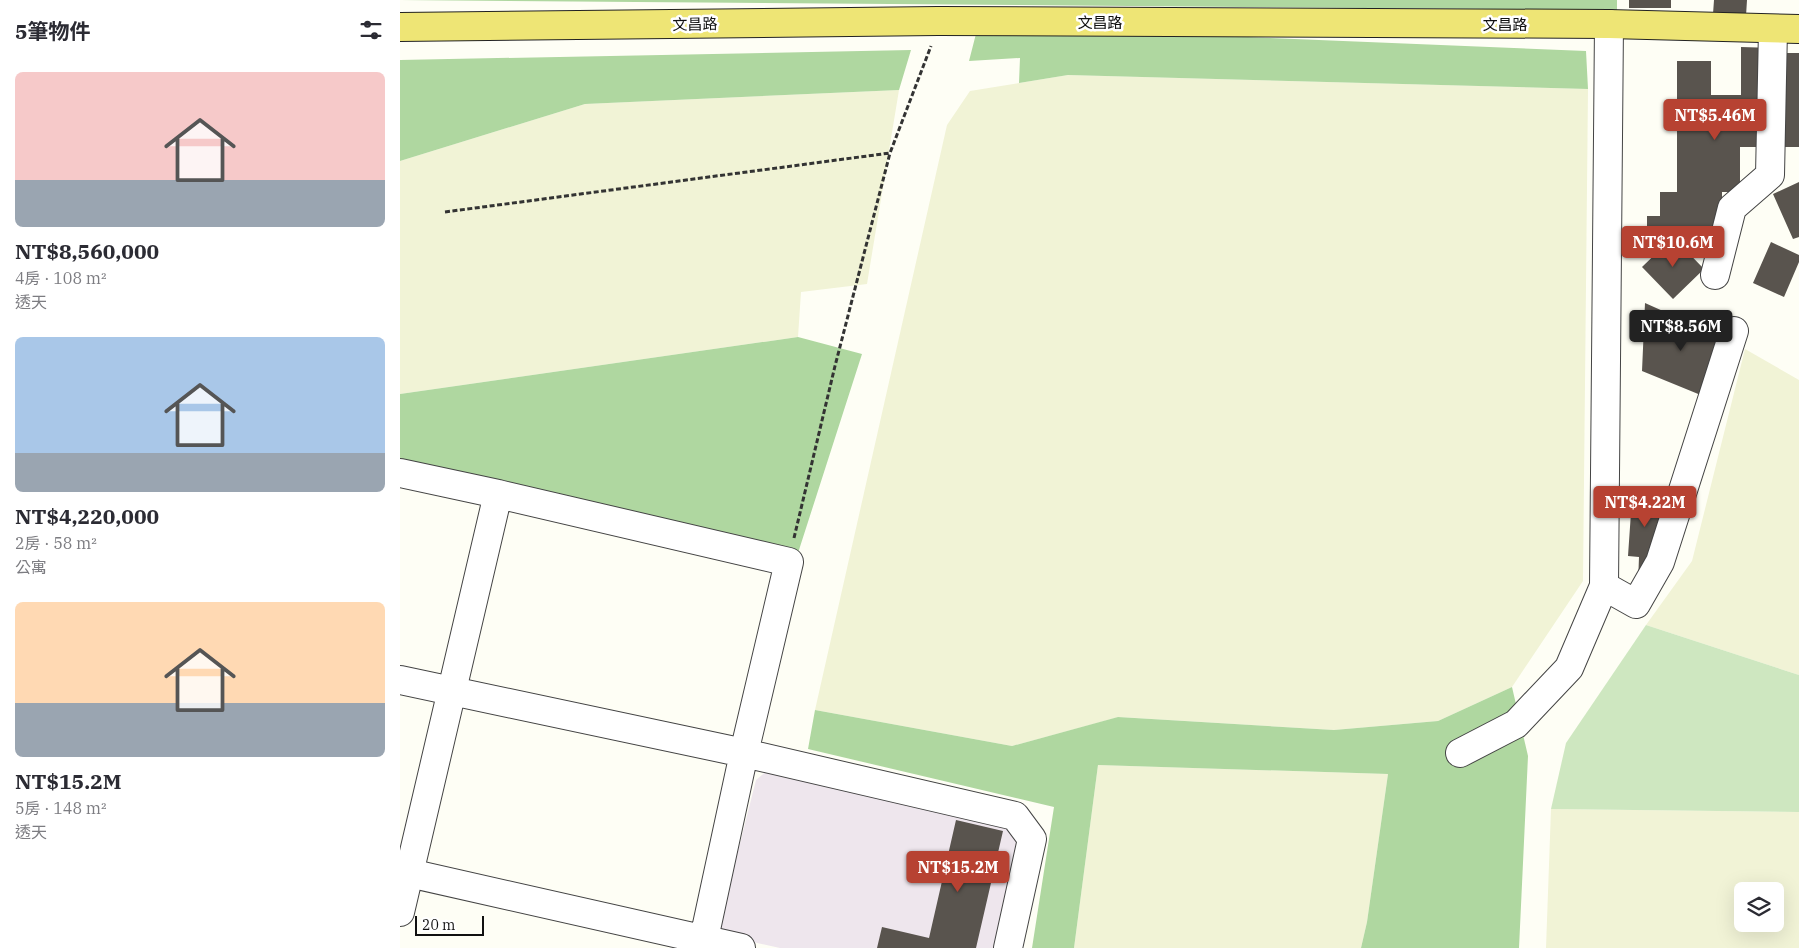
<!DOCTYPE html>
<html lang="zh-TW">
<meta charset="utf-8">
<style>
body{margin:0;font-family:"IBM Plex Serif","Noto Sans TC",serif;background:#f2f2f3;color:#2b2b33;height:100vh;display:flex;flex-direction:column;font-size:19px;white-space:nowrap}
*{box-sizing:border-box;margin:0}
p{font-size:16px;color:#7c7c81}
.icon{flex:none;width:28px;height:28px;fill:none;stroke:currentColor;stroke-width:2;stroke-linecap:round;stroke-linejoin:round}
.map{position:relative;flex:1;overflow:hidden}
.side{display:flex;flex-direction:column;background:#fff;width:400px}
.side>*{flex:none}
.fabs{position:absolute;left:1334px;top:882px;display:grid;gap:10px}
.fabs a{display:grid;place-items:center;width:50px;height:50px;border-radius:8px;background:#fff;box-shadow:0 5px 20px #0002;font-size:25px}
.scale{position:absolute;left:15px;bottom:12px;width:69px;box-sizing:border-box;padding-left:5px;border:2px solid #111;border-top:0;font-size:14px;line-height:18px;white-space:nowrap;color:#111;-webkit-text-stroke:4px #fff;paint-order:stroke}
.price{position:absolute;translate:-50% -42px;padding:0 11px;border-radius:5px;background:#b74232;color:#fff;font-size:16px;line-height:32px;filter:drop-shadow(0 1px 2px #0008)}
.price::after{content:'';position:absolute;left:50%;top:30px;width:15px;height:11px;margin-left:-8px;background:inherit;clip-path:polygon(0 0,100% 0,50% 100%)}
.price.selected{background:#222;color:#fff}
ul{padding:0;list-style:none}
li{display:grid;align-content:center;gap:10px;height:265px;padding:0 15px}
li span{display:grid;place-items:center;height:155px;border-radius:8px;color:#555}
li>.icon{margin-inline-start:auto}
span .icon{width:90px;height:90px;fill:#fffc;stroke-width:1}
li b{font-size:21px}
h2{display:flex;justify-content:space-between;align-items:center;height:60px;padding:0 15px;font-size:21px}
main{display:flex;flex:1;min-height:0}
.map>svg:first-child{display:block}
.industrial{fill:#eee6ed}
.farmland{fill:#f1f3d6;fill-rule:evenodd}
.green{fill:#cee7c0}
.forest{fill:#afd7a0}
.building{fill:#59544e}
.lines{fill:none;stroke-linecap:round;stroke-linejoin:round}
.minor-casing{stroke:#444;stroke-width:30}
.major-casing{stroke:#222;stroke-width:30}
.path{stroke:#333;stroke-width:3;stroke-dasharray:5 2.5;stroke-linecap:butt}
.minor{stroke:#fff;stroke-width:28}
.major{stroke:#eee575;stroke-width:28}
.labels{text-anchor:middle;dominant-baseline:central;stroke-width:5;stroke-linejoin:round;paint-order:stroke}
.street-label{font-size:15px;fill:#111;stroke:#fff}
</style>
<main>
<section class="side">
<h2>5筆物件<svg class="icon" aria-label="filters" viewBox="0 0 24 24"><path d="M4 7h16M4 17h16"/><circle cx="9" cy="7" r="2"/><circle cx="15" cy="17" r="2"/></svg></h2>
<ul>
<li><span style="background:linear-gradient(#f6c9c9 70%,#9aa5b1 0)"><svg class="icon" aria-label="home" viewBox="0 0 24 24"><path d="M3 11l9-7 9 7M6 9v11h12V9"/></svg></span><div><b>NT$8,560,000</b><p>4房 · 108 m²</p><p>透天</p></div></li>
<li><span style="background:linear-gradient(#a9c7e8 75%,#9aa5b1 0)"><svg class="icon" aria-label="home" viewBox="0 0 24 24"><path d="M3 11l9-7 9 7M6 9v11h12V9"/></svg></span><div><b>NT$4,220,000</b><p>2房 · 58 m²</p><p>公寓</p></div></li>
<li><span style="background:linear-gradient(#ffd9b3 65%,#9aa5b1 0)"><svg class="icon" aria-label="home" viewBox="0 0 24 24"><path d="M3 11l9-7 9 7M6 9v11h12V9"/></svg></span><div><b>NT$15.2M</b><p>5房 · 148 m²</p><p>透天</p></div></li>
</ul>
</section>
<div class="map">
<svg width="1399" height="948" viewBox="0 0 1399 948">
<rect width="100%" height="100%" fill="#fefef5"/>
<path class="industrial" d="M368,770L609,826L619,841L594,948H380L317,934L356,780Z"/>
<path class="farmland" d="M668,75L1188,89L1183,581L1112,687L1038,721L934,730L719,717L612,746L415,710L547,125L570,91Z
M499,90L467,284L401,292L398,337L0,394V161L185,104Z
M1345,349L1399,380V675L1246,625L1292,561Z
M698,765L988,774L967,922L961,948H674Z
M1151,809L1399,812V948H1146ZM1342,891H1375V924H1342Z"/>
<path class="green" d="M1246,625L1399,675V812L1151,809L1166,743Z"/>
<path class="forest" d="M0,0H1217V10Z
M578,26L1186,51L1188,89L668,75L619,83L620,58L569,61Z
M511,50L499,90L185,104L0,161V60Z
M398,337L462,354L398,553L0,462V394Z
M1112,687L1128,756L1119,948H961L967,922L988,774L698,765L674,948H632L654,807L408,749L415,710L612,746L718,717L934,730L1038,721Z"/>
<path class="building" d="M1229,0H1271V8H1229Z
M1314,0H1347L1346,16L1313,14Z
M1341,47L1374,48V147H1340V192H1322V233H1247V216H1260V192H1277V61H1311V95H1341Z
M1385,53H1399V147H1385Z
M1399,182V237L1393,239L1373,194Z
M1273,237L1304,269L1273,299L1242,267Z
M1371,242L1399,255V262L1384,297L1353,283Z
M1245,303L1330,341L1308,398L1242,371Z
M1232,498L1269,500L1238,584L1239,557L1228,556Z
M556,820L603,831L576,948H477L482,927L529,938Z"/>
<g class="lines">
<defs>
<path id="minor" d="M1315,275L1332,208L1370,175L1373,29
M0,473L98,494
M1204,586L1236,604L1260,562L1334,331
M0,680L344,753L615,816L632,839L608,948
M1060,753L1116,724L1169,668L1204,586L1209,24
M0,871L341,948
M0,912L98,494L389,562L344,753L302,948"/>
<path id="major" d="M0,27L538,21L1209,24L1399,29"/>
</defs>
<use href="#minor" class="minor-casing"/>
<use href="#major" class="major-casing"/>
<path class="path" d="M45,212L490,153L531,46
M394,538L435,366L490,153"/>
<use href="#minor" class="minor"/>
<use href="#major" class="major"/>
</g>
<g class="labels">
<g class="street-label">
<text x="700" y="22">文昌路</text>
<text transform="translate(295 24) rotate(-1)">文昌路</text>
<text x="1105" y="24">文昌路</text>
</g>
</g>
</svg>
<div class="fabs">
<a><svg class="icon" aria-label="layers" viewBox="0 0 24 24"><path d="M12 4l9 5-9 5-9-5zM3 14l9 5 9-5"/></svg></a>
</div>
<div class="scale">20 m</div>
<b class="price" style="left:1315px;top:141px">NT$5.46M</b>
<b class="price" style="left:1273px;top:268px">NT$10.6M</b>
<b class="price selected" style="left:1281px;top:352px">NT$8.56M</b>
<b class="price" style="left:1245px;top:528px">NT$4.22M</b>
<b class="price" style="left:558px;top:893px">NT$15.2M</b>
</div>
</main>
